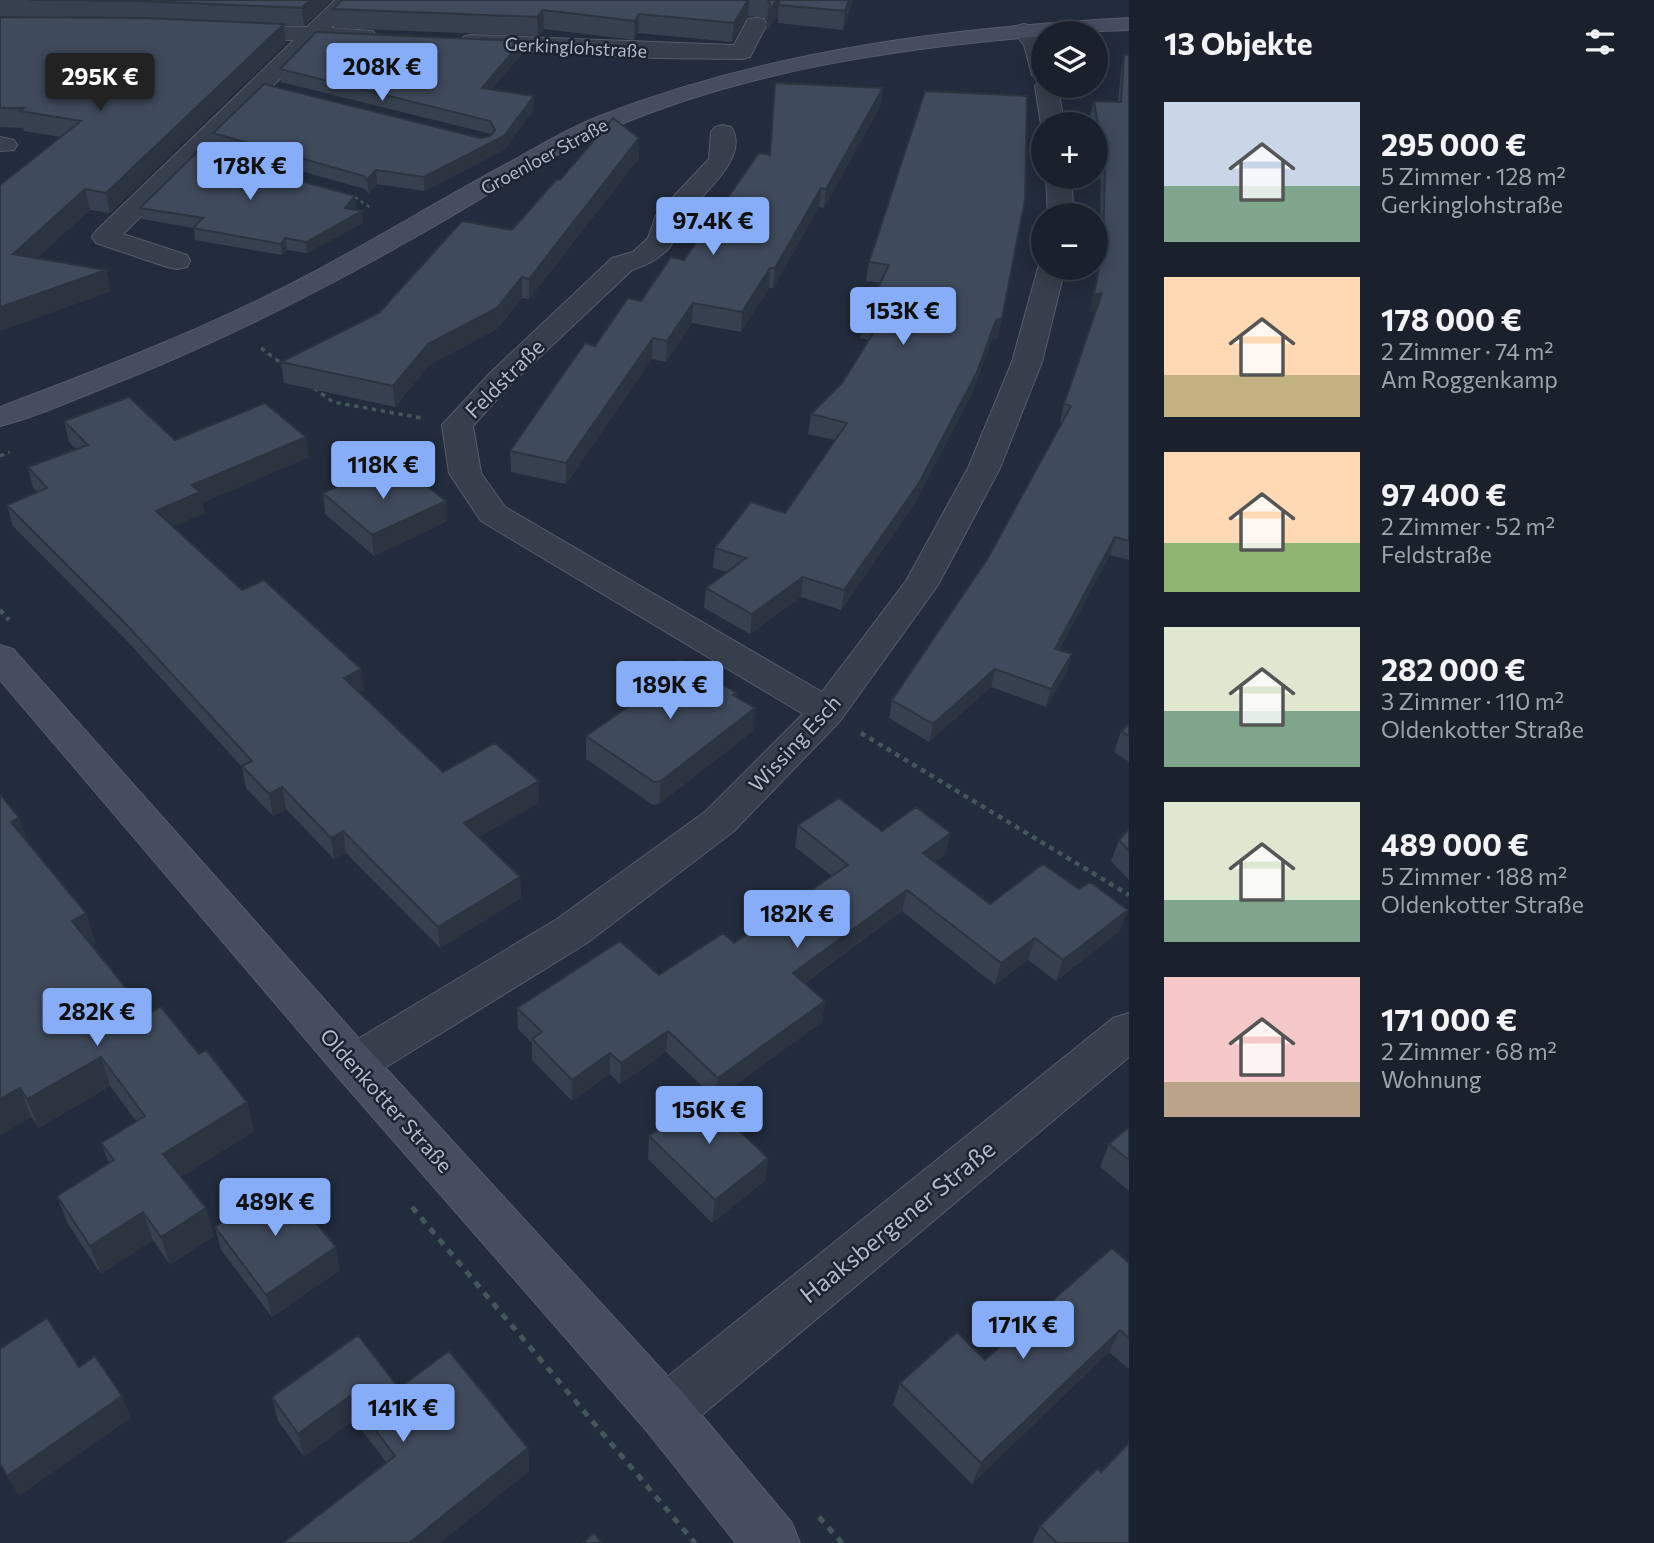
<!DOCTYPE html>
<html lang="de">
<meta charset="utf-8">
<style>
body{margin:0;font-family:Commissioner,sans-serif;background:#232935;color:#f1f3f6;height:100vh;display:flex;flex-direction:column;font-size:26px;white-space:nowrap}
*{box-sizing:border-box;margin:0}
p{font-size:23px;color:#9fa3aa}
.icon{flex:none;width:38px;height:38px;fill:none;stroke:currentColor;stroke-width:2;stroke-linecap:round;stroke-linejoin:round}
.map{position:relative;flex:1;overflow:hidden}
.sheet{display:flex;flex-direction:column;background:#1a212d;width:525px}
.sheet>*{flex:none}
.tools{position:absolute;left:1031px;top:21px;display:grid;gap:14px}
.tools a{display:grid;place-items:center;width:77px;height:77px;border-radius:50%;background:#1a212d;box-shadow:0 4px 18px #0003,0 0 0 2px #383e49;font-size:35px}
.price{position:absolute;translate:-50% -60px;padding:0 16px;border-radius:7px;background:#87adf8;color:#111;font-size:23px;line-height:46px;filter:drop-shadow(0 2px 4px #0008)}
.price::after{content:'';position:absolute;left:50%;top:42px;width:21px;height:16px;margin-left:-10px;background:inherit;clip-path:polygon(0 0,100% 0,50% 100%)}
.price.current{background:#222;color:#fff}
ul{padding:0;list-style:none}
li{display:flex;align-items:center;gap:21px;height:175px;padding:0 35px}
li span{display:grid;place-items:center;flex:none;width:196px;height:140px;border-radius:0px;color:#555}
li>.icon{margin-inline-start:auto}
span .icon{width:84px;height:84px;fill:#fffc;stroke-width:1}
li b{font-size:30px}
h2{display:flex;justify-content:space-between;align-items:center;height:84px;padding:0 35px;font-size:30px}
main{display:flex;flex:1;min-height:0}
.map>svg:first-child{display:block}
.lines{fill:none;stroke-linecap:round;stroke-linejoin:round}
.street-casing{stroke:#555c6a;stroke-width:2}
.secondary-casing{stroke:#555c6a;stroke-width:2}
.path-far3{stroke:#43565a;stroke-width:2.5;stroke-dasharray:3.5 3.5;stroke-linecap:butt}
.path-far2{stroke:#43565a;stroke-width:3.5;stroke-dasharray:4.5 4.5;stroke-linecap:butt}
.path-far1{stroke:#43565a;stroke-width:4.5;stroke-dasharray:5 5;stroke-linecap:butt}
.path{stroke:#43565a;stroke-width:5;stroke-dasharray:7 7;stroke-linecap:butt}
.street{fill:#373f4c;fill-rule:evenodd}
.secondary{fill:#454d5f;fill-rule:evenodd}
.wall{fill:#36404e}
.shaded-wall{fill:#2c3440}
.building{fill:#3f4a5b;stroke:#2c3440;stroke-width:2}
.labels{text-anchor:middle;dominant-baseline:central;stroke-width:5;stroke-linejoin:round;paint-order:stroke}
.far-street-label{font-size:18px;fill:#b2b9c8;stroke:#1c2431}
.street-label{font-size:21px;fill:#b2b9c8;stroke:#1c2431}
.near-street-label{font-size:24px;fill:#b2b9c8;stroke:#1c2431}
</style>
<main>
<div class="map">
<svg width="1129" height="1543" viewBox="0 0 1129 1543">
<rect width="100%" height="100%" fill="#232c3c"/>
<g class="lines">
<defs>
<path id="street" d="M335,0H358L331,28L373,31L376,36L373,41H318L123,234L187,255L190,261L187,267L177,269L167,267L96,243L92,237L96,231L294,40L233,38L225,36L222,31L225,26L307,27Z
M756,18L764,19L767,24L750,57L742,59L656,58L471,49L463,47L460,42L463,37L471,35L734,45L748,19Z
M1024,24L1032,26L1043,40V86H1057L1065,124H1043V127L1041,124L1035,86L1039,81L1032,75L1024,45L1013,31L1016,26Z
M723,125L731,127C752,157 698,198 680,220C674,228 677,240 668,249C657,260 647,265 632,270L510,385L473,426L481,473L505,507L822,692L906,581L968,468L1012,362L1038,268L1043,262V268H1065L1042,362L1000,468L938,585L840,721L734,831L587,943L370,1077L354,1083L338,1077L331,1064L338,1051L557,919L706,811L803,714L481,521L449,473L442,425L490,373L612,258L633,252L648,238L656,215L709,159L711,132L715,127Z
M0,137L14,140L17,145L14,150L0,151Z
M1046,177H1071L1074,215H1048Z
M1129,1013V1057L684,1430L665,1438L646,1430L638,1412L646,1394L1113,1018Z"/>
<path id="secondary" d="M1129,18V30L1043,33V36C897,48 749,70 614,127C550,154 490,194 431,228C325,289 219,343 106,387C71,401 36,417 0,426V407C109,366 215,325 318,270C380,236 441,200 503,166C535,149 566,129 600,116C770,50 949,28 1129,18Z
M0,645L13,649L370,1051L684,1394L792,1523L800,1543H736L646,1430L338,1077L0,680Z"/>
</defs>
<use href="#street" class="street-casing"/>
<use href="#secondary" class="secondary-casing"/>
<path class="path-far3" d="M355,197L372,209"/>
<path class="path-far2" d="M261,348L285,366
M314,388L333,402L422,418
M0,456L10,452"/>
<path class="path-far1" d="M0,610L9,620
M861,733L1129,895"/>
<path class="path" d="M412,1207L695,1543
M819,1517L842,1543"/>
<use href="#street" class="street"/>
<use href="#secondary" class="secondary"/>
</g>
<path class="wall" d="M0,0H331L304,26L284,25L286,43L110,213L90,210L37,258L106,270L111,291L0,331L60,137L24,131L23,128L0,127Z
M342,0H853L843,30L778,23V16L766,31L767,20L766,18L748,16L732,42L638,33L634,40L544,29L538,36L335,28L333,9Z
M522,41V54L492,89L534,109L504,150L424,191L377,184L369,194L365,189L215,147L213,133L480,138L490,136L491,134L281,82L280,69Z
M1124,55H1129V560L1110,555L1059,650L1072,654L1067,672L1046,707L991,687L929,742L889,718L892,700L988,558L1062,422H1060L1064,404L1096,310L1090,312L1099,263L1101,183L1096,149V124H1092L1090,116L1094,101L1118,102L1121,70Z
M775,83L883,88L880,107L824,208L819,207L773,288H769L741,332L692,323L666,362L652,359L566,484L511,472L510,451L595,346L684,260L770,155Z
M925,91L998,338L992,339L973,391L915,503L841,610L801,597L750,634L704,608L706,588L727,572L713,568L715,548L785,513L835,440L808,434L811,414L842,383L869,340L860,338L863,319L880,283L866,281L869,262Z
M639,158L529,299L522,298L497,329L429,365L395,407L284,383L281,362L379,313L512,230L560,180Z
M356,207L354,210L362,211L363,223L307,253L287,250L282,255L195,240L194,228L142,219L140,208Z
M64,421L175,440L309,457L202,503L204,513L173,526L242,590L364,690L359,692L443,772L539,803L478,837L520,877L521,898L440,948L346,853L334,859L286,809L273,816L246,788L242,767L128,642L13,526L7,505L37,492L33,488L28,467L76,449L69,442Z
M385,485L447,521L374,556L325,514L323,493Z
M737,693L736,697L755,708L753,731L659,804L653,805L586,759V736L624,710V695Z
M1129,725V762L1114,752L1121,731Z
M0,794L19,818L27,841L96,943L91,945L147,1014L199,1054L247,1102L254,1131L181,1177L206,1208L214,1236L170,1265L153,1240L101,1274L68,1224L57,1196L109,1163L101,1143L136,1121L110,1086L39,1128L31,1117L0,1135Z
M798,825L882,831L946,854L935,862L990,904L1120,931L1056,981L1028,960L995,985L902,911L805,983L825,1001L822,1022L716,1099L666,1052L620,1084L610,1074L572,1101L532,1060V1043L518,1029L517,1008L659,975L734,943L832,876L795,847Z
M1129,829V880L1111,861L1119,840Z
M735,1118L734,1126L768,1158L765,1181L712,1223L648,1159L649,1136Z
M1129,1127V1191L1100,1167L1109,1144Z
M215,1227L340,1270L272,1317L221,1250Z
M1129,1263V1369L1109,1352L972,1484L893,1405L900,1383L985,1360Z
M399,1388L528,1448L529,1471L440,1543H283L386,1462L354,1420L304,1457L278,1421L272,1397Z
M1101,1472L1129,1543H1032L1040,1526Z"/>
<path class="shaded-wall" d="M310,0H331L304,26L302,8Z
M748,0H749L748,16L732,42L734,23Z
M777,0H779L778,16L766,31L768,12Z
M849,0H853L843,30L845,11Z
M543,10L544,29L538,36L537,17Z
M639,14L638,33L634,40L635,21Z
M284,24L286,43L110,213L106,193Z
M522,41V54L482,101V88Z
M883,88L880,107L824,208L826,189Z
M534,96V109L504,150L424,191V177L504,136Z
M639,138V158L529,299V279Z
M376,170L377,184L369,194L367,180Z
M821,188L819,207L773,288L775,268Z
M85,189L90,210L18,275L13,254Z
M355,196L356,207L346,219L345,208Z
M362,211L363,223L307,253L306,242Z
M285,238L287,250L282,255L281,244Z
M770,268L769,288L741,332L742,312Z
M106,270L111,291L0,331V307Z
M522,277V298L497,329L429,365L395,407L393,386L428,344Z
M1102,293L1098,310L1090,312L1094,295Z
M693,303L692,323L666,362L667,341Z
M1002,318L998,338L992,339L973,391L915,503L841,610L844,590L996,320Z
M653,338L652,359L566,484V463Z
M306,437L309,457L202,503L204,513L161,532L156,511L192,485Z
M446,501L447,521L374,556L372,535Z
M1115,537L1110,555L1050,667L1055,649Z
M803,577L801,597L750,634L752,614Z
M1072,654L1067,672L1046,707L1051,689Z
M361,669L364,690L346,699L344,678Z
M995,669L991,687L929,742L933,724Z
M755,708L753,731L659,804L661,781Z
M539,781V803L465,845L464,823Z
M282,787L286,809L273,816L269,794Z
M19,818L29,848L11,822Z
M343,831L346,853L334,859L331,838Z
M951,833L946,854L918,875L923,853Z
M520,877L521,898L440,948L438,927Z
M907,890L902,911L789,994L793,973Z
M1128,910L1120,931L1056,981L1063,960Z
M86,913L96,943L81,951L72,921Z
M1035,938L1028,960L995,985L1001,963Z
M825,1001L822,1022L716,1099L718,1078Z
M668,1031L666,1052L620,1084L621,1063Z
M610,1053V1074L572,1101V1080Z
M101,1057L110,1086L39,1128L27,1099Z
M20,1088L31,1117L0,1135V1099Z
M247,1102L254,1131L172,1183L163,1154Z
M768,1158L765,1181L712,1223L715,1200Z
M206,1208L214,1236L170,1265L161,1237Z
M143,1212L153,1240L101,1274L90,1246Z
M336,1247L340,1270L272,1317L266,1295Z
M1120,1330L1109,1352L972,1484L981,1463Z
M122,1396L131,1418L19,1496L7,1476Z
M350,1396L354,1420L304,1457L298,1434Z
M528,1448L529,1471L440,1543H409Z"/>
<path class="building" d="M30,0H310L302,8L144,1Z
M342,0H748L734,23L639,14L635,21L543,10L537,17L333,9Z
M768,0H777L768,12L771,7Z
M779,0H849L845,11L779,5Z
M0,17L144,18L284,24L106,193L85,189L13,254L106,270L0,307V185L81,121L19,111L24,108H0Z
M316,32L522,41L482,88L534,96L504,136L424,177L376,170L367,180L364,176L213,133L264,84L480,138L490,136L495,130L490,121L280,69Z
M1124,55H1129V541L1115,537L1055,649L1072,654L1051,689L995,669L933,724L892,700L988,558L1071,406L1064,404L1102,293L1094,295L1103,247L1105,167L1094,101L1121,102Z
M775,83L883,88L826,189L821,188L775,268H770L742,312L693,303L667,341L653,338L566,463L510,451L585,343L595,346L628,298L641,301L671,257L684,260L759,153L770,155Z
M925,91L1027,96L1025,200L1002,318L996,320L977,372L919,483L844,590L803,577L752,614L706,588L746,558L715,548L751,502L785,513L847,423L811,414L842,383L880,322L863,319L889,265L869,262Z
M613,118L639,138L529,279L522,277L497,308L428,344L393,386L281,362L379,313L462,221L512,230L556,180H560Z
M197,152L355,196L345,208L362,211L306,242L285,238L281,244L193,228L203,218L140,208Z
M129,397L175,440L265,403L306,437L192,485L200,492L156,511L242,590L264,580L361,669L344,678L443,772L495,743L539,781L464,823L520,877L438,927L343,831L331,838L282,787L269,794L242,766L252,761L123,621L7,505L47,488L28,467L88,445L64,421Z
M369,473L385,485L411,474L446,501L372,535L323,493Z
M680,660L737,693L733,695L755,708L661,781L654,782L586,736L635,702L624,695Z
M1129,725V736L1121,731Z
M0,794L19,818L11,822L86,913L72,921L147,1014L161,1007L199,1054L206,1050L247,1102L163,1154L206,1208L161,1237L143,1212L90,1246L57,1196L114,1160L101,1143L145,1116L101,1057L27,1099L20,1088L0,1099Z
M839,798L882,831L916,807L951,833L923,853L990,904L1043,864L1079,889L1090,882L1128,910L1063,960L1035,938L1001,963L907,890L793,973L825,1001L718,1078L668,1031L621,1063L610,1053L572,1080L532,1039L542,1032L517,1008L620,941L659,975L723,933L734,943L848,865L798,825Z
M1129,829V851L1119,840Z
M707,1093L735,1118L730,1122L768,1158L715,1200L649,1136Z
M1129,1127V1160L1109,1144Z
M283,1182L336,1247L266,1295L215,1227Z
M1112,1248L1129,1263V1338L1120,1330L981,1463L900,1383L957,1332L985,1360Z
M47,1318L79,1367L95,1356L122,1396L7,1476L0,1463V1349Z
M358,1335L399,1388L449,1351L528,1448L409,1543H283L395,1456L350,1396L298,1434L272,1397Z
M1129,1443V1543H1057L1040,1526L1098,1468L1101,1472Z
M594,1533L602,1543H583Z"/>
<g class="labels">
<g class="far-street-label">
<text transform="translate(576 47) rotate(3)">Gerkinglohstraße</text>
<text transform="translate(544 156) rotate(-28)">Groenloer Straße</text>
</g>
<g class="street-label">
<text transform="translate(504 378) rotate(-45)">Feldstraße</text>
<text transform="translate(794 743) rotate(-47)">Wissing Esch</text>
<text transform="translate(387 1100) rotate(48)">Oldenkotter Straße</text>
</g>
<g class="near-street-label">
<text transform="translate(897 1221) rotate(-39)">Haaksbergener Straße</text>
</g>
</g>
</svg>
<div class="tools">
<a><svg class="icon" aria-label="layers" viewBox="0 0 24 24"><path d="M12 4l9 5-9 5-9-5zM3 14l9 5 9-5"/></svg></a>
<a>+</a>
<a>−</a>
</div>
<b class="price" style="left:382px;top:103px">208K €</b>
<b class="price current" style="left:100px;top:113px">295K €</b>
<b class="price" style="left:250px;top:202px">178K €</b>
<b class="price" style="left:713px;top:257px">97.4K €</b>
<b class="price" style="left:903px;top:347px">153K €</b>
<b class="price" style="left:383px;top:501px">118K €</b>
<b class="price" style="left:670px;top:721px">189K €</b>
<b class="price" style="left:797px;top:950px">182K €</b>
<b class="price" style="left:97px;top:1048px">282K €</b>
<b class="price" style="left:709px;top:1146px">156K €</b>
<b class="price" style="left:275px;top:1238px">489K €</b>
<b class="price" style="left:1023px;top:1361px">171K €</b>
<b class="price" style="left:403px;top:1444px">141K €</b>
</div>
<section class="sheet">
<h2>13 Objekte<svg class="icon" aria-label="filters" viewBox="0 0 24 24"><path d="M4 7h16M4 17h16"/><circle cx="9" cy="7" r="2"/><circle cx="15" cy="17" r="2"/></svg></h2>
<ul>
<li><span style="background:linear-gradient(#c9d6e8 60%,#7fa58c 0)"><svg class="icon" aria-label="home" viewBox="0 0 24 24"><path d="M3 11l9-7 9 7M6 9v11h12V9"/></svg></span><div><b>295 000 €</b><p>5 Zimmer · 128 m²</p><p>Gerkinglohstraße</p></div></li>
<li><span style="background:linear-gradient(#ffd9b3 70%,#c2b280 0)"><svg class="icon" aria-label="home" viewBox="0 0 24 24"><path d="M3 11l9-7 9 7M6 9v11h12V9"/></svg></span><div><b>178 000 €</b><p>2 Zimmer · 74 m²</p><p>Am Roggenkamp</p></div></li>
<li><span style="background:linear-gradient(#ffd9b3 65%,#8fb573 0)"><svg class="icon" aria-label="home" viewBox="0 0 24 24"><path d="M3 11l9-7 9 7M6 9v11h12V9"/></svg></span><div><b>97 400 €</b><p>2 Zimmer · 52 m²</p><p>Feldstraße</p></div></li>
<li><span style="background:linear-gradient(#dfe7d0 60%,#7fa58c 0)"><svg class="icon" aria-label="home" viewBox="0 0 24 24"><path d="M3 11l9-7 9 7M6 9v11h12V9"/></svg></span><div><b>282 000 €</b><p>3 Zimmer · 110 m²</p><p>Oldenkotter Straße</p></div></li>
<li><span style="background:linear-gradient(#dfe7d0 70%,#7fa58c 0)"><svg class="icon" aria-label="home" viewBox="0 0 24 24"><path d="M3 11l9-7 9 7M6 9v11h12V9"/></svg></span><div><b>489 000 €</b><p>5 Zimmer · 188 m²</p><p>Oldenkotter Straße</p></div></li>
<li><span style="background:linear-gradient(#f6c9c9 75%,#b9a48a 0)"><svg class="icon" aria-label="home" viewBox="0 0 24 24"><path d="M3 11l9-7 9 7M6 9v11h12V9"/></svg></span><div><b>171 000 €</b><p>2 Zimmer · 68 m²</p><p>Wohnung</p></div></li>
</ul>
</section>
</main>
